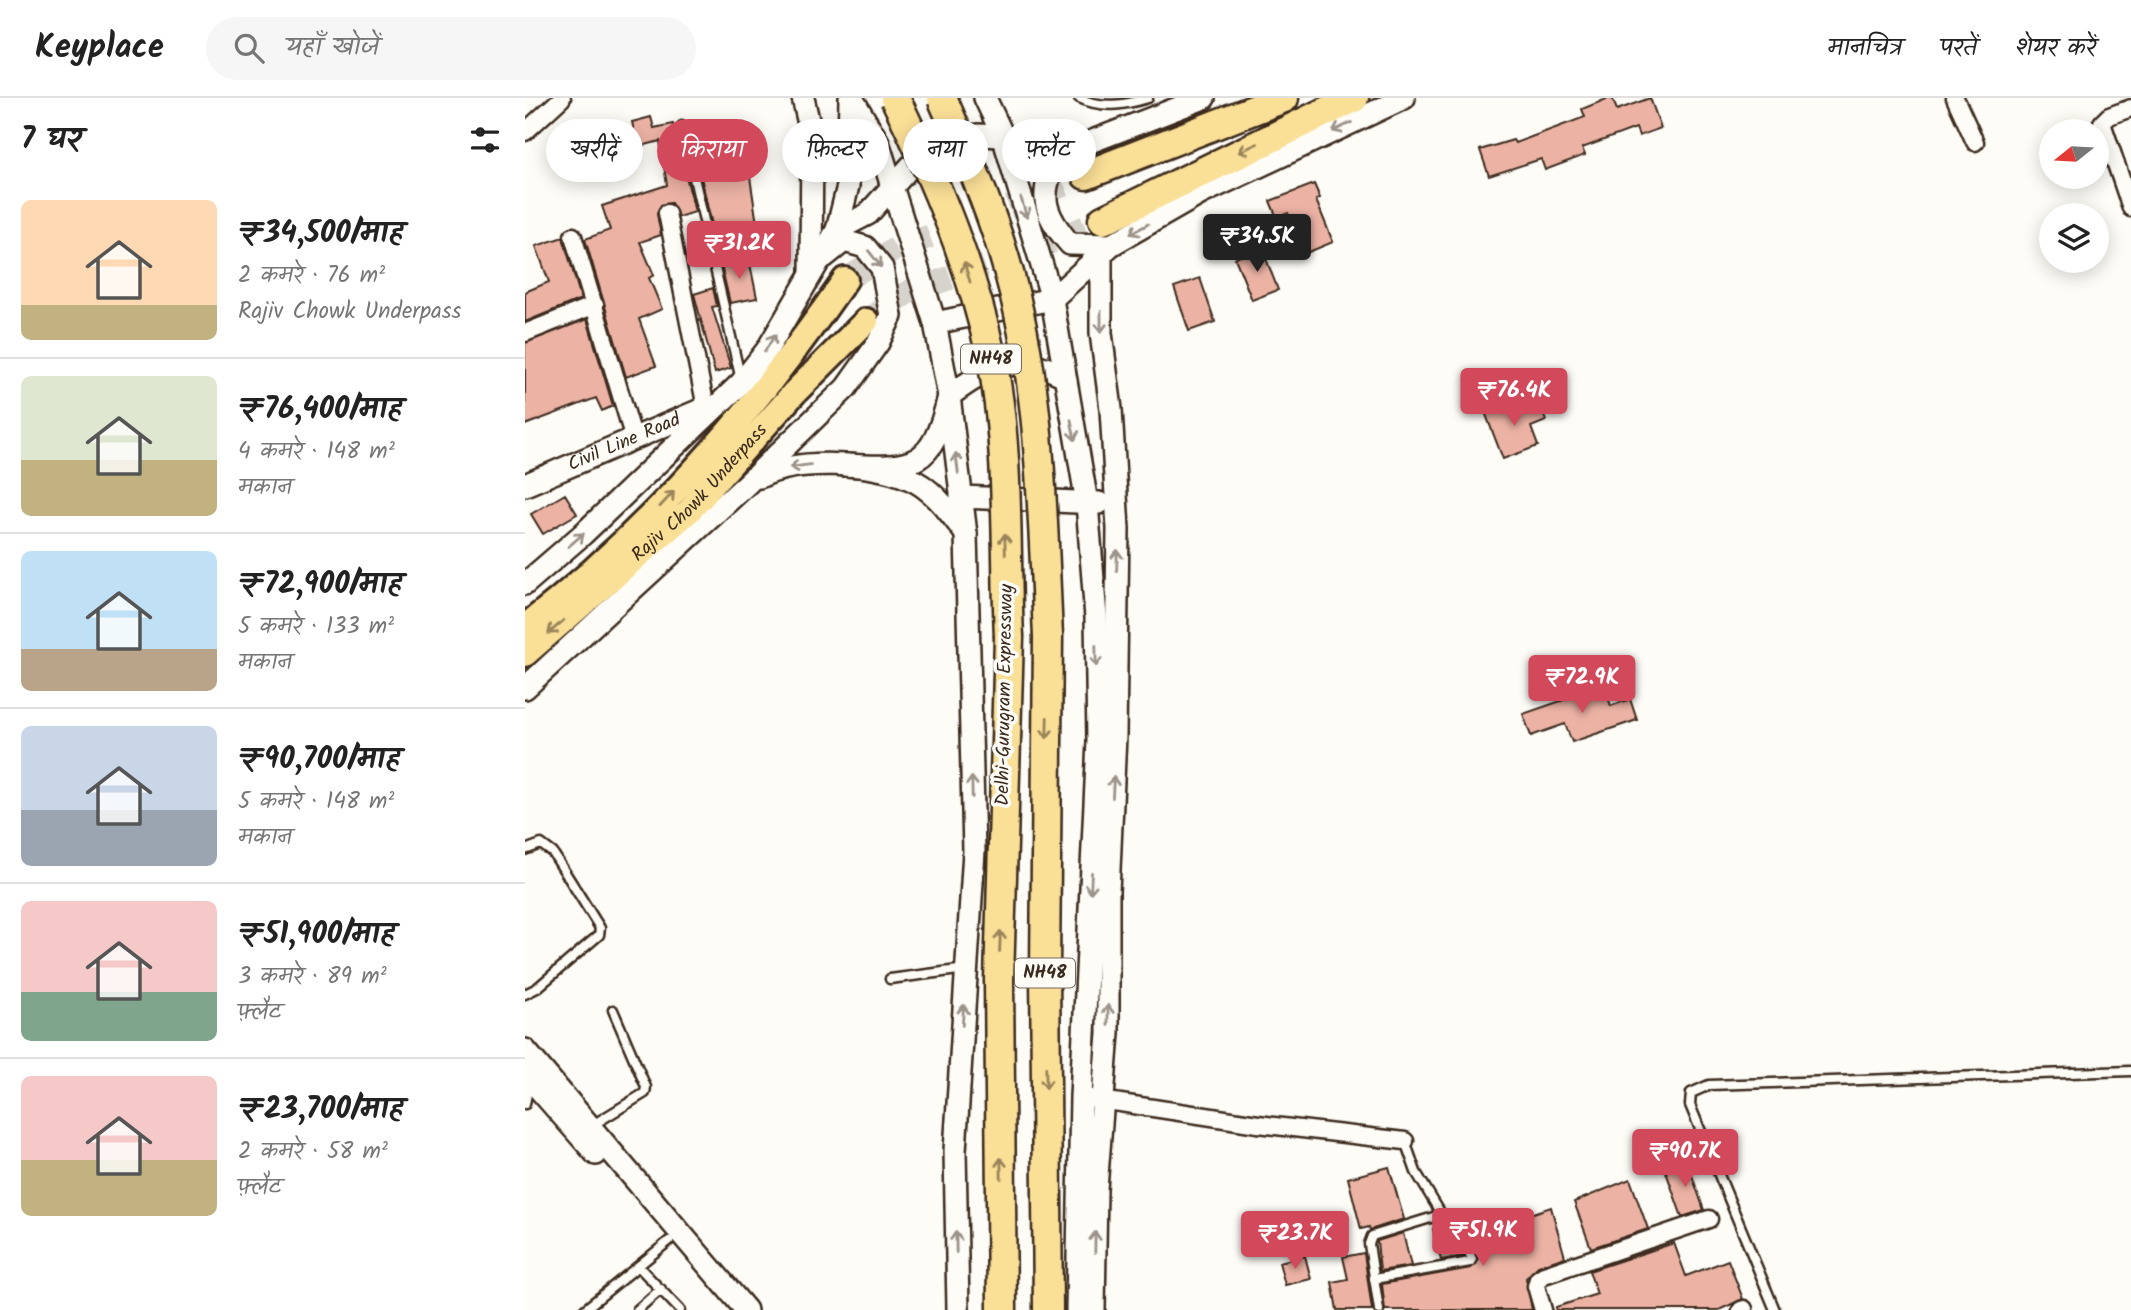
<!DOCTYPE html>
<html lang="hi">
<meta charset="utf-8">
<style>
body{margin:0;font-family:Kalam,"Playpen Sans Deva",sans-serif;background:#f6f6f6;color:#222;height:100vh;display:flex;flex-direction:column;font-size:26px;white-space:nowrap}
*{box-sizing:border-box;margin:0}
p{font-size:23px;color:#767676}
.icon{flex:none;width:38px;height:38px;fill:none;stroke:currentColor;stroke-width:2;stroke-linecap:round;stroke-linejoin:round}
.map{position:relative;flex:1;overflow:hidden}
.sheet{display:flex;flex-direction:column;background:#fff;width:525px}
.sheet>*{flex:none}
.top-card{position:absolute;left:21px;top:21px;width:665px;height:63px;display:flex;gap:14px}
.needle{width:46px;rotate:252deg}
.fabs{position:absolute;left:1514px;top:21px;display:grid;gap:14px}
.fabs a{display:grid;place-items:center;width:70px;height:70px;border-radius:50%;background:#fff;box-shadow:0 4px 18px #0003;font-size:35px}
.price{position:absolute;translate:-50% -60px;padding:0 16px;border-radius:7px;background:#d1495b;color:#fff;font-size:23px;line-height:46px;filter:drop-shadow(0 2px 4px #0008)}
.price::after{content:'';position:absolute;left:50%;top:42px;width:21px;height:16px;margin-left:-10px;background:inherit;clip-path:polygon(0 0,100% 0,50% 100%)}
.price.on{background:#222;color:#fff}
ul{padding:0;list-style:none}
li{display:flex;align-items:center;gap:21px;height:175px;padding:0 21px}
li+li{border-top:2px solid #e0e0e0}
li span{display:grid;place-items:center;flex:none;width:196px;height:140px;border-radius:10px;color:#555}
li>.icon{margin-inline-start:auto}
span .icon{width:84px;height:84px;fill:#fffc;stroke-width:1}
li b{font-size:30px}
h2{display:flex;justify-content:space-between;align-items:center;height:84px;padding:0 21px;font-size:30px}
.chip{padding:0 24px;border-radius:32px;background:#fff;box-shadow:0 4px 18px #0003;font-size:24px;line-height:63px}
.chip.on{background:#d1495b;color:#fff}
header{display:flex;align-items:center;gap:42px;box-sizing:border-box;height:98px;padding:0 35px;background:#fff;border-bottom:2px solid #e0e0e0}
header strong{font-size:33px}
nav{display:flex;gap:38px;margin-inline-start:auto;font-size:24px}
.search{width:490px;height:63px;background:#f6f6f6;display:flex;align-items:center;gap:18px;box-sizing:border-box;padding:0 24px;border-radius:38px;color:#767676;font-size:26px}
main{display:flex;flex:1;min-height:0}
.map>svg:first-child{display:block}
.building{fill:#ecb3a5;stroke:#3b2a1e;stroke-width:2}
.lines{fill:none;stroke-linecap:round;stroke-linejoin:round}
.primary-tunnel{stroke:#d6d2cc;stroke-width:24;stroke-dasharray:24 12;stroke-linecap:butt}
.lane-casing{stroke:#3b2a1e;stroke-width:13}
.street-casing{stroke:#3b2a1e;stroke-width:21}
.secondary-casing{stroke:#3b2a1e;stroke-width:26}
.primary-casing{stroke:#3b2a1e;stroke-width:30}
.highway-casing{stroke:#3b2a1e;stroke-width:33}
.lane{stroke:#fdfcf7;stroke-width:8}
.street{stroke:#fdfcf7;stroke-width:16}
.secondary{stroke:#fdfcf7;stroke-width:21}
.primary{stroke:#fadf96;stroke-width:24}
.highway{stroke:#fadf96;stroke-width:28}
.highway-bridge-casing{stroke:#3b2a1e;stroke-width:33;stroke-linecap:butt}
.highway-bridge{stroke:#fadf96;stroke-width:28}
.oneway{stroke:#9c938a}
.oneway2{stroke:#9a845a}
.labels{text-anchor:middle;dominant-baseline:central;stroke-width:7;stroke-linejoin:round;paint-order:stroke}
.shield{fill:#fdfcf7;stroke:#75695f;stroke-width:2}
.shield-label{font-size:18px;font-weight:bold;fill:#3b2a1e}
.street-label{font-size:19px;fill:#3b2a1e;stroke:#fdfcf7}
</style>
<header>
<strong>Keyplace</strong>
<div class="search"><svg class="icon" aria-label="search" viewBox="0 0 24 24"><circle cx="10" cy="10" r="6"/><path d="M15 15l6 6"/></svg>यहाँ खोजें</div>
<nav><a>मानचित्र</a><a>परतें</a><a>शेयर करें</a></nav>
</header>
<main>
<section class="sheet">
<h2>7 घर<svg class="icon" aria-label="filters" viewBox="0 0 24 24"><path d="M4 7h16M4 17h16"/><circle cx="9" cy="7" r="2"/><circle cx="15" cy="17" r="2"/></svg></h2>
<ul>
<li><span style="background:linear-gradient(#ffd9b3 75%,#c2b280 0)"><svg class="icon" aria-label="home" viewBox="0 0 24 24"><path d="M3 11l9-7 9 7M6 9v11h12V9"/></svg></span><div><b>₹34,500/माह</b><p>2 कमरे · 76 m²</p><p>Rajiv Chowk Underpass</p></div></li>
<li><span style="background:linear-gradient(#dfe7d0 60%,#c2b280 0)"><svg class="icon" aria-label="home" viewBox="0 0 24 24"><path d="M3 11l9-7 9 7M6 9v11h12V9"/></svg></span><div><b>₹76,400/माह</b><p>4 कमरे · 148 m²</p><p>मकान</p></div></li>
<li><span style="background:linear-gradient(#bfe0f5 70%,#b9a48a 0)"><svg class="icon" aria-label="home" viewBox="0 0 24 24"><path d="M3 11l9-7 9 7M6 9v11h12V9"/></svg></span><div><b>₹72,900/माह</b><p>5 कमरे · 133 m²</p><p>मकान</p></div></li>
<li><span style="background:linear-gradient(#c9d6e8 60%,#9aa5b1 0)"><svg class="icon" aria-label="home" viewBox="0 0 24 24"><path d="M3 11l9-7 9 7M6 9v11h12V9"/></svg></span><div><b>₹90,700/माह</b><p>5 कमरे · 148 m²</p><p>मकान</p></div></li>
<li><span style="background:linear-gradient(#f6c9c9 65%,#7fa58c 0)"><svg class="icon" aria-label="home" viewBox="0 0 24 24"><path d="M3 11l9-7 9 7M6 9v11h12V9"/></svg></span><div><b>₹51,900/माह</b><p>3 कमरे · 89 m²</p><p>फ़्लैट</p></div></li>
<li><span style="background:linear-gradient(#f6c9c9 60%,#c2b280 0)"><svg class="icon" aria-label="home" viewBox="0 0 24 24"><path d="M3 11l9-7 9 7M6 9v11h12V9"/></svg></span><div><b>₹23,700/माह</b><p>2 कमरे · 58 m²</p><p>फ़्लैट</p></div></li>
</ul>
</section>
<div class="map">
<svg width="1606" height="1212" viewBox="0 0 1606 1212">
<rect width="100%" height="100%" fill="#fdfcf7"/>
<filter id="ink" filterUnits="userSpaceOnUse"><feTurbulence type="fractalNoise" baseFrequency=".0143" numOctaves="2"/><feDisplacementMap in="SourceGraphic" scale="14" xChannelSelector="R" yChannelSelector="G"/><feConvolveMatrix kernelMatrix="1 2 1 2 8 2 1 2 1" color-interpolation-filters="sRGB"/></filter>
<g filter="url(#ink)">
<path class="building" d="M1084,0H1087L1092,12L1125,0L1136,30L1114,38L1111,30L1057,50L1060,57L1020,72L1016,61L964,78L955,52L988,42L990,45L1060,19L1057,11Z
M126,19L129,30L148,26L170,114L153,119L146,105L136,107L132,116L136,137L115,144L129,177L124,180L137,211L114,221L131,268L101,279L60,141L85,132L77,108L142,87L135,43L113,49L107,24Z
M224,72L233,133L190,140L176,79Z
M789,86L795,100L791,102L808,144L779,156L763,115L752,120L745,103Z
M38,139L56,201L0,224V194L24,184L11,148Z
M737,150L753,192L727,202L710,160Z
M224,161L232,200L205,205L196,167Z
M675,180L690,224L664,233L649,189Z
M188,190L192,208L187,209L206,270L190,275L169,196Z
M62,221L88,308L77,313L71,300L0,327V245Z
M995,302L1000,316L1016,310L1021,323L1006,329L1013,348L978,361L960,314Z
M40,396L52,416L18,436L6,416Z
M1079,588L1086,608L1105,601L1112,622L1047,644L1040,626L1006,638L998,616Z
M1162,1063L1179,1112L1157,1119L1140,1071Z
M864,1069L879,1121L845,1132L844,1129L836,1131L823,1080Z
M1105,1081L1123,1131L1066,1150L1049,1104Z
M1026,1109L1040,1159L1013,1168L1001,1180L1007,1212H860L857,1186L946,1170L952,1165L949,1149L943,1145L937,1151L939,1158L916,1162L908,1131L934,1124L938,1139Z
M878,1135L886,1168L855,1173L852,1143Z
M1149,1145L1161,1178L1203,1162L1218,1201L1194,1212H1031V1209L1072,1196L1064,1173Z
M839,1155L847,1212H812L807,1184L823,1181L818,1159Z
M780,1158L786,1181L760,1187L754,1164Z"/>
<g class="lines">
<path class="primary-tunnel" d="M320,182L372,150L489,108L561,77
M341,223L383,194L504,153L578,122"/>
<defs>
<path id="lane" d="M554,0C577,11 600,7 623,0
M157,28L216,282
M0,752L16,746L28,755L75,830L74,837L12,890L0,896
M365,881L441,871
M0,1006L4,985
M66,1028L120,995L121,989L88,912
M114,1169L155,1212
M849,1181L945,1164L947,1161L943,1152
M59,1212L144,1143
M112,1212L136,1191
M854,1212L844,1146L847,1138L912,1118L915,1114L891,1074L880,1043
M1250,1212L1165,1007L1166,995L1184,987L1606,973"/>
<path id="street" d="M1430,0L1450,44
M1606,10L1584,18L1577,25L1606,110
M0,34L37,0
M142,115L181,310
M48,138L109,341
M0,235L70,207
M556,999L733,1026L880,1043
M1018,1212L1011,1188L1013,1181L1019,1177L1184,1121
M1216,1212L1219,1211"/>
<g id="secondary">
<path d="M278,0L287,39L286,173"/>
<path d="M327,0L353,44L410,225L424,298L441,436L449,753L430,1053L433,1212"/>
<path d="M460,0L478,38L527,201L562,405L571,520L573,643L556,999L552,1212"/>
<path d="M534,56C514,95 516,113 545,146L586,147"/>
<path d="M312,132L323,88L325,0"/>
<path d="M410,225L527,201L586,147L677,95L879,0"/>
<path d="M320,367C390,371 407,370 424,298C464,269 491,254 538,277"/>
<path d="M235,379C272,360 344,364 383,380C408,390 425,415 441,436"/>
<path id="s1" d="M0,387L185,308"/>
<path d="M436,399L574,405"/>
<path d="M0,486L58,436L216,285L242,252L312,132L343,116L386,68L419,47L452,37L478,38L504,52L534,56L679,0"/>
<path d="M0,590L223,385L321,290L353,245L366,218L357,170L340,149L319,143L299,159"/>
<path d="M0,952L221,1212"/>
<path d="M0,975L71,1056"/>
<path d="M569,1212L571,1091L583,935V794L590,638L593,431L586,311L576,235V155"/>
</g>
<g id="primary">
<path d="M0,529C124,433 231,311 320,182"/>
<path id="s2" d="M0,556L164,413L269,295L341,223"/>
</g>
<path id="highway" d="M561,77L759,0
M578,122L829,0
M523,538L520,874L523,1212
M477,1212L474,882L484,539"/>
</defs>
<use href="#lane" class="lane-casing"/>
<use href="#street" class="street-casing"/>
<use href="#secondary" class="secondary-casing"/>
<use href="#primary" class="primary-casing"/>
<use href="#highway" class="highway-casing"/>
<use href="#lane" class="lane"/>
<use href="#street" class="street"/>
<use href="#secondary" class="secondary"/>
<use href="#primary" class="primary"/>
<use href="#highway" class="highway"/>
<defs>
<path id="highway-bridge" d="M370,0C410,82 447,169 466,258C485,347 480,448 484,539
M417,0C440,52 463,104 479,158C517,281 517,411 523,538"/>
</defs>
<use href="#highway-bridge" class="highway-bridge-casing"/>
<use href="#highway-bridge" class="highway-bridge"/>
</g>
<defs><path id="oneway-shaft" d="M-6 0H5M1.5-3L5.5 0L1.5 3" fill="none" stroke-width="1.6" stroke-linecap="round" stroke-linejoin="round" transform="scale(1.75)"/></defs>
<g class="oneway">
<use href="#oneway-shaft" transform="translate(817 29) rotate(155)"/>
<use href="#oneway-shaft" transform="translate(499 110) rotate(73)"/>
<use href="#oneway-shaft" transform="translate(614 131) rotate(151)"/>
<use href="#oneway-shaft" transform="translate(350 161) rotate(52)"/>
<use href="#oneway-shaft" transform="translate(576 224) rotate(90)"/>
<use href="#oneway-shaft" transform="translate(245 245) rotate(-58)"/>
<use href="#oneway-shaft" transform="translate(548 332) rotate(79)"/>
<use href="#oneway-shaft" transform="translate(432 365) rotate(-97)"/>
<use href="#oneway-shaft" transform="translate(275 368) rotate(173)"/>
<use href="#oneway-shaft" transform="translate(51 442) rotate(-41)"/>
<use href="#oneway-shaft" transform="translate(592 462) rotate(-88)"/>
<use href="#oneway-shaft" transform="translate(571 558) rotate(89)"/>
<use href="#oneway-shaft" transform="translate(447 689) rotate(-91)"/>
<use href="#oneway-shaft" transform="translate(588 689) rotate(-87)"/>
<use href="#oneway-shaft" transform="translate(566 785) rotate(93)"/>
<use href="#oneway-shaft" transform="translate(438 917) rotate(-86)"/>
<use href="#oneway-shaft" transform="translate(583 917) rotate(-90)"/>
<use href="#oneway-shaft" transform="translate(431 1144) rotate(-91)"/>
<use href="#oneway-shaft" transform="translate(570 1144) rotate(-89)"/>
</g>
<g class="oneway2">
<use href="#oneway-shaft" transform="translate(723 50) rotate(155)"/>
<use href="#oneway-shaft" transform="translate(442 174) rotate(-107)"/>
<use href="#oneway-shaft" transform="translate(142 401) rotate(-47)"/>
<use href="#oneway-shaft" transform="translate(480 446) rotate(-92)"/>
<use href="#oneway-shaft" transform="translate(31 529) rotate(139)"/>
<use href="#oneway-shaft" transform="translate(522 630) rotate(91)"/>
<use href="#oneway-shaft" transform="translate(475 843) rotate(-88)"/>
<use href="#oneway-shaft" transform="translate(521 980) rotate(89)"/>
<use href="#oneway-shaft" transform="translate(476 1070) rotate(-91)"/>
</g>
</g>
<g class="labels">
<g class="shield">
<rect x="436" y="246.5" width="60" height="29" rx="5"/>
<rect x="490" y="860.5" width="60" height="29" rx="5"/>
</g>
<g class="shield-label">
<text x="466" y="261">NH48</text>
<text x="520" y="875">NH48</text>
</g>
<g class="street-label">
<text stroke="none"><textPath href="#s1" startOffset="108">Civil Line Road</textPath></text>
<text stroke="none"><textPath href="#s2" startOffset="238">Rajiv Chowk Underpass</textPath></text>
<text transform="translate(480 597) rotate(-89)">Delhi-Gurugram Expressway</text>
</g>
</g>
</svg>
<div class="fabs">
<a><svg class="needle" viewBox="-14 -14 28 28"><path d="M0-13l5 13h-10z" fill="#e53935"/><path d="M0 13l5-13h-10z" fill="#767676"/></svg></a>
<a><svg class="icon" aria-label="layers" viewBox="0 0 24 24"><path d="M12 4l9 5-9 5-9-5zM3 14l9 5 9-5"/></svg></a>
</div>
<b class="price on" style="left:732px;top:176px">₹34.5K</b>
<b class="price" style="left:214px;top:183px">₹31.2K</b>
<b class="price" style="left:989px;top:330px">₹76.4K</b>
<b class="price" style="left:1057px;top:617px">₹72.9K</b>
<b class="price" style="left:1160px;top:1091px">₹90.7K</b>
<b class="price" style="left:958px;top:1170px">₹51.9K</b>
<b class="price" style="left:770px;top:1173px">₹23.7K</b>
<div class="top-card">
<a class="chip">खरीदें</a>
<a class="chip on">किराया</a>
<a class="chip">फ़िल्टर</a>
<a class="chip">नया</a>
<a class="chip">फ़्लैट</a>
</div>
</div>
</main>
